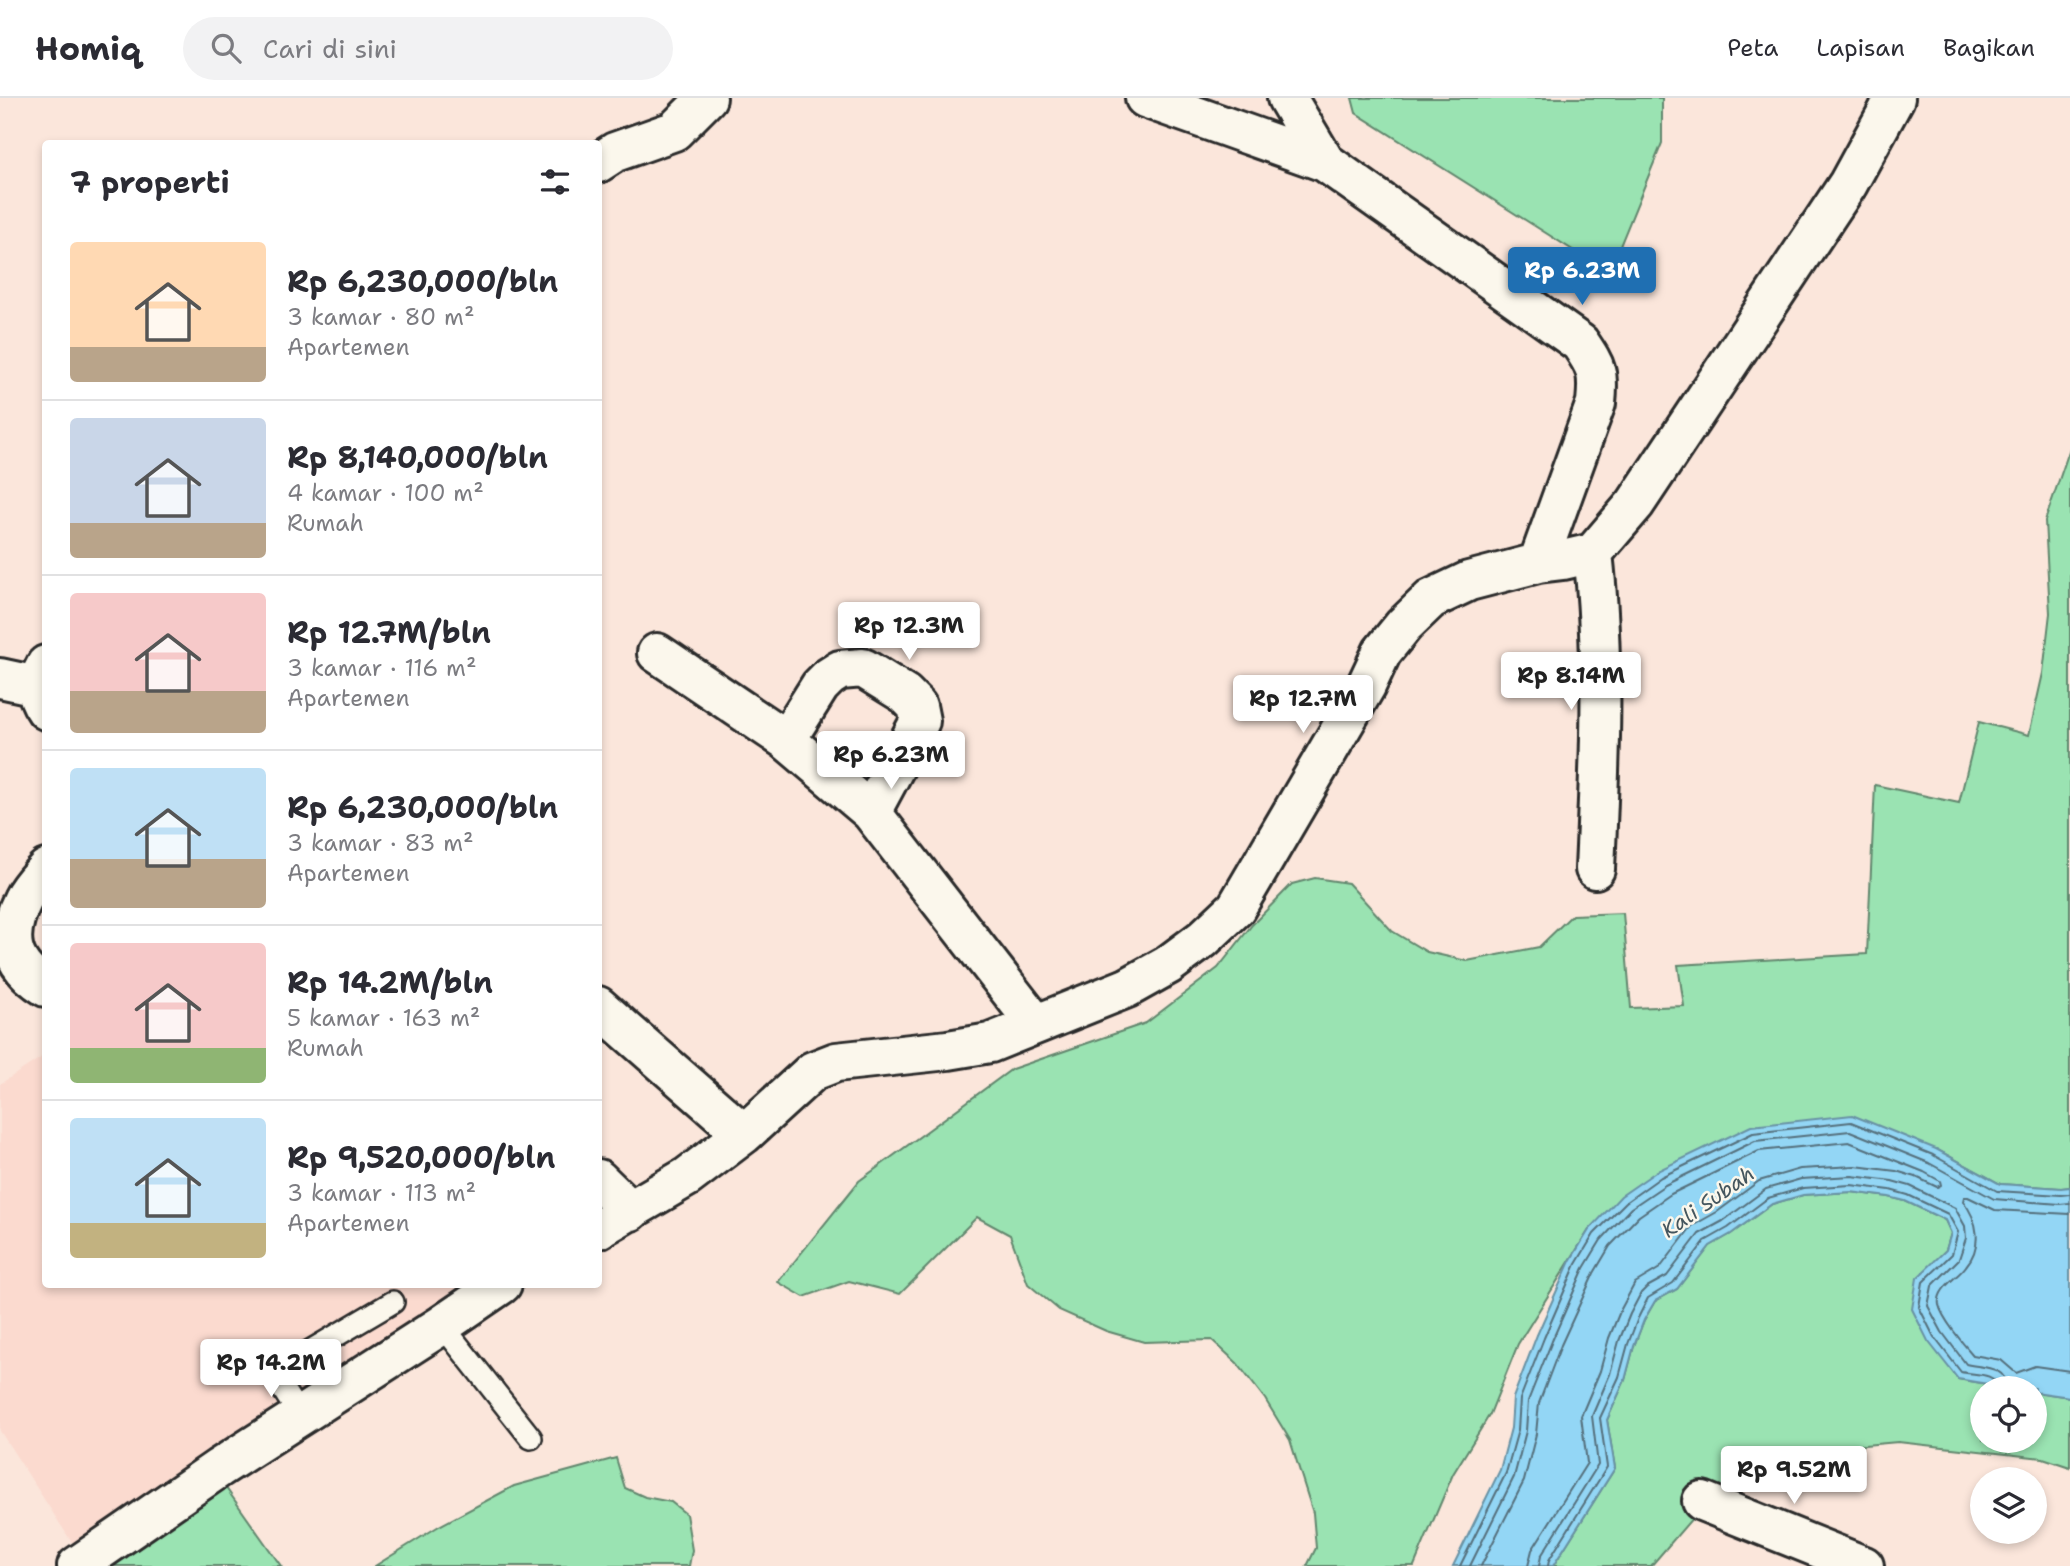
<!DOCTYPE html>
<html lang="id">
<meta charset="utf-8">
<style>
body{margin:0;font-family:"Shantell Sans",sans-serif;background:#f2f2f3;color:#2b2b33;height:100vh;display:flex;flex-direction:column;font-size:26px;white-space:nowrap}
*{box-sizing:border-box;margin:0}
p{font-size:23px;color:#7c7c81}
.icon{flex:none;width:38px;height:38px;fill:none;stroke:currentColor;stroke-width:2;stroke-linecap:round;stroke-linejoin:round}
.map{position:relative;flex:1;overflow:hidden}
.drawer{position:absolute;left:42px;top:42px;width:560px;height:1148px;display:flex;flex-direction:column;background:#fff;border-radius:7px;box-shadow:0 4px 10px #0003}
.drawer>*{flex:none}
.fabs{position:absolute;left:1970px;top:1278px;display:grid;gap:14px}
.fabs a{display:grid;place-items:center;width:77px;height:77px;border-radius:50%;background:#fff;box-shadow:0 4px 10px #0003;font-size:35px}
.price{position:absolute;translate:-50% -60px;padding:0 16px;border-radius:7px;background:#fff;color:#222;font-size:23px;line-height:46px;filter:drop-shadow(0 2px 4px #0008)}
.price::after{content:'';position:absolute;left:50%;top:42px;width:21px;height:16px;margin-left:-10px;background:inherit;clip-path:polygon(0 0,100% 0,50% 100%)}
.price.on{background:#1f6fb2;color:#fff}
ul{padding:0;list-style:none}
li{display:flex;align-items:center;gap:21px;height:175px;padding:0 28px}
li+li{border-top:2px solid #e1e1e2}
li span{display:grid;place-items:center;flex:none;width:196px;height:140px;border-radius:7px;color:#555}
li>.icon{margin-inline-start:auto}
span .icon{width:84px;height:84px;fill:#fffc;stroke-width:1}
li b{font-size:30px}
h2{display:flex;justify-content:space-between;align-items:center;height:84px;padding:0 28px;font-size:30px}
header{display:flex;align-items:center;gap:42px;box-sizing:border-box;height:98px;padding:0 35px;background:#fff;border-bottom:2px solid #e1e1e2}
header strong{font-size:33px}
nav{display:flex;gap:38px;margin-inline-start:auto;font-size:24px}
.search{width:490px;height:63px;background:#f2f2f3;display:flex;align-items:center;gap:18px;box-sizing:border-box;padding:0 24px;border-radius:38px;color:#7c7c81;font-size:26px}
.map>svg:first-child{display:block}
.built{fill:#fbdacf}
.green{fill:#9ae3b2;stroke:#62876e;stroke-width:2}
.water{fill:#93d6f5;stroke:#6992a4;stroke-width:2}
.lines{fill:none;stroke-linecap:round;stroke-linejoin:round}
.shore{stroke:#556f7c;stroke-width:2}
.lane-casing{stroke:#2b2b2b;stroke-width:26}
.street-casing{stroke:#2b2b2b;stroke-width:44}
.lane{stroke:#fbf7ec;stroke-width:21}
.street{stroke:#fbf7ec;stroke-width:38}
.labels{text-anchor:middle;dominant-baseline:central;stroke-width:5;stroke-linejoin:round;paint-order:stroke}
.water-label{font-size:21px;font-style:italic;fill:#45565e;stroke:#fbf7ec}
</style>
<header>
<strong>Homiq</strong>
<div class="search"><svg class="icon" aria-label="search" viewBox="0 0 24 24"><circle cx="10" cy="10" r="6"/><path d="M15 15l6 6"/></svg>Cari di sini</div>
<nav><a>Peta</a><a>Lapisan</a><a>Bagikan</a></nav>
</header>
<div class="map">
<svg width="2070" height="1468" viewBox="0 0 2070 1468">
<rect width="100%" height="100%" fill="#fbe6db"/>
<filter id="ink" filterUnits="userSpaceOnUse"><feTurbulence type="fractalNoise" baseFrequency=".0143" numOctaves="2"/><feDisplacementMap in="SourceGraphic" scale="14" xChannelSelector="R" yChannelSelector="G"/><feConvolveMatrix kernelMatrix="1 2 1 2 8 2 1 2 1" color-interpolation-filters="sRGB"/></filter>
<g filter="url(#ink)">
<path class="built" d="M45,957L46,1186L479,1187L73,1446L0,1333V986Z"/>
<path class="green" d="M1352,0H1662V45L1609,175L1356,15Z
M2070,350V1089L2061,1090L2000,1086L1936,1051L1589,1132L1518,1246L1490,1316L1453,1376L1414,1468H1307L1316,1450L1313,1415L1290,1342L1265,1301L1237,1265L1212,1242L1144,1244L1106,1233L1059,1212L1028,1186L1010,1137L977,1119L900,1196L849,1183L804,1199L778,1184L859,1083L1012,971L1146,925L1218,870L1252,827L1292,786L1315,780L1348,785L1392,833L1427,854L1467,863L1539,849L1572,817L1623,815L1631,910L1684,908L1678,867L1867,856L1875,687L1959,705L1979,624L2029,637L2043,575L2050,515L2045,423Z
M1851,1094L1889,1099L1905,1103L1945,1122L1951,1135L1946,1152L1917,1181L1958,1281L2011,1290H1983V1342H2035V1294L2070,1299V1369L2043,1360L1898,1344L1797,1353L1712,1397L1651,1468H1553L1615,1370L1607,1322L1625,1282L1634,1248L1644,1222L1655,1203L1677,1191L1710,1148L1731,1136L1772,1106L1803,1097Z
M616,1360L625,1390L645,1399L671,1404L686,1416L692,1452L689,1468H375L439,1428L514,1388Z
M226,1390L281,1468H108Z"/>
<path class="water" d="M1852,1017L1936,1051L2000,1086L2061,1090L2070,1089V1299L2035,1294V1290H2011L1958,1281L1928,1243L1912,1211L1917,1180L1946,1152L1951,1135L1945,1122L1905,1103L1889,1099L1851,1094L1803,1097L1772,1106L1731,1136L1710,1148L1677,1191L1655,1203L1644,1222L1634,1248L1625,1282L1607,1322L1615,1370L1553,1468H1453L1500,1372L1511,1330L1513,1300L1537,1237L1570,1163L1589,1132L1621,1098L1657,1073L1751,1028Z"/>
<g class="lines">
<path class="shore" d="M2070,1116L1995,1112L1968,1099H1964L1963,1103C1978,1122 1983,1148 1966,1168C1958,1180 1936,1190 1939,1207C1942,1220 1963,1246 1973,1257L2001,1262L2016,1275L2035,1268L2070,1273
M1460,1468L1506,1375L1518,1332L1520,1301L1544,1240L1576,1166L1594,1136L1626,1104L1661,1079L1753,1035L1851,1024L1933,1057L1997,1093L2061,1097L2070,1096
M1470,1468L1514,1379L1526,1333L1528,1303L1552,1243L1584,1170L1601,1142L1631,1110L1665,1087L1755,1043L1850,1033L1929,1065L1994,1101L2060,1106L2070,1105
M1481,1468L1524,1383L1536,1336L1539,1305L1561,1247L1594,1175L1610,1148L1639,1118L1671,1096L1759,1053L1849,1044L1924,1074L1940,1083L1941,1087L1937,1089L1916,1079L1896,1073L1855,1068L1800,1071L1759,1083L1717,1114L1692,1128L1660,1170L1635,1185L1621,1211L1609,1240L1600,1273L1581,1318L1587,1365L1532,1452L1528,1468
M1539,1468L1541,1458L1598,1367L1592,1318L1610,1276L1619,1243L1630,1216L1641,1195L1647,1189L1667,1178L1699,1136L1723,1123L1766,1091L1801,1081L1852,1078L1892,1083L1910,1088L1955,1110L1965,1128L1966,1140L1959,1161L1932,1188L1928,1208L1942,1234L1966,1266C1982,1270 2006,1267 2007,1290
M1548,1468L1549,1462L1607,1369L1600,1320L1619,1279L1628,1246L1638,1220L1648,1200L1673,1185L1705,1143L1728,1130L1768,1100L1803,1090L1851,1087L1890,1092L1908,1097L1948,1116L1958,1134L1952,1156L1923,1184L1919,1209L1934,1239L1961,1274C1974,1277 1996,1274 1998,1290"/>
<defs>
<path id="lane" d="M442,1227L531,1340
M300,1318L277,1282L276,1277L278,1272L393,1204"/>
<path id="street" d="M1145,0L1325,64L1580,245C1597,270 1599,275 1596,305L1538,465
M1287,0L1325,64
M598,65L615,54L674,33L707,0
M1593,455C1605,561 1600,666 1595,771
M657,555L786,642L871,714L1035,925
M46,567C36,585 33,594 46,612
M0,580L37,588
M786,642L820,588L829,579L840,572L863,570L905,596L917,608L920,623L871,714
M46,771C38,780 28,790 23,801C4,839 9,866 46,889
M598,908L744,1036
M598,1081L631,1113
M598,1131L687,1079L744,1036L813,973L836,964L948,952L990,945L1127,890L1168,867L1203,841L1236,810L1366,588L1382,554L1404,527L1431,501L1469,483L1538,465L1563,462L1593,455L1635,406L1848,86L1895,0
M1702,1403L1864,1468
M77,1468L219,1370L442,1227L502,1186"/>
</defs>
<use href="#lane" class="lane-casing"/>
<use href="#street" class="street-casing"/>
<use href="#lane" class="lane"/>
<use href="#street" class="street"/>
</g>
</g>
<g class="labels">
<g class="water-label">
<text transform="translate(1708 1104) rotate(-35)">Kali Subah</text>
</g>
</g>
</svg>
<div class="fabs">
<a><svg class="icon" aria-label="locate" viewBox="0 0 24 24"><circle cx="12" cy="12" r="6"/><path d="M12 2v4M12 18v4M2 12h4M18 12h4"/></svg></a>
<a><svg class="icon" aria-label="layers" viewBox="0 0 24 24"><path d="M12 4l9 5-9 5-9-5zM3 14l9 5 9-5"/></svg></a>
</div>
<b class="price on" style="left:1582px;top:209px">Rp 6.23M</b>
<b class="price" style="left:909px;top:564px">Rp 12.3M</b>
<b class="price" style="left:1571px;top:614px">Rp 8.14M</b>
<b class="price" style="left:1303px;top:637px">Rp 12.7M</b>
<b class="price" style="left:891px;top:693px">Rp 6.23M</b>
<b class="price" style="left:271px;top:1301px">Rp 14.2M</b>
<b class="price" style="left:1794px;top:1408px">Rp 9.52M</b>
<section class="drawer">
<h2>7 properti<svg class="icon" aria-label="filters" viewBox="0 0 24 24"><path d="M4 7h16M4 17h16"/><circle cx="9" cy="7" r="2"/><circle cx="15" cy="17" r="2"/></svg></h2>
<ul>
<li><span style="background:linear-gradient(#ffd9b3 75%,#b9a48a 0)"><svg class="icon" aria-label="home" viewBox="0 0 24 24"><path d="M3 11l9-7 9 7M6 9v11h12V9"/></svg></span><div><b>Rp 6,230,000/bln</b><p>3 kamar · 80 m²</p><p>Apartemen</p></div></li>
<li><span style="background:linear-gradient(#c9d6e8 75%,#b9a48a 0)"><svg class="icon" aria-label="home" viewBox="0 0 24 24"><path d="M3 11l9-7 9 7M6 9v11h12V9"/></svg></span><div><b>Rp 8,140,000/bln</b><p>4 kamar · 100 m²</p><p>Rumah</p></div></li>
<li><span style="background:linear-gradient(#f6c9c9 70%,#b9a48a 0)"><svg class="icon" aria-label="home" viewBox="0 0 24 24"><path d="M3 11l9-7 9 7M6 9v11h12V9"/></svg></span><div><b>Rp 12.7M/bln</b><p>3 kamar · 116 m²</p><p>Apartemen</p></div></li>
<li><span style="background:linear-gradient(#bfe0f5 65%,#b9a48a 0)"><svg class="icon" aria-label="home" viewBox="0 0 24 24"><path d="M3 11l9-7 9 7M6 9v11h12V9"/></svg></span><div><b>Rp 6,230,000/bln</b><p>3 kamar · 83 m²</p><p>Apartemen</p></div></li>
<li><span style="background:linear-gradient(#f6c9c9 75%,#8fb573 0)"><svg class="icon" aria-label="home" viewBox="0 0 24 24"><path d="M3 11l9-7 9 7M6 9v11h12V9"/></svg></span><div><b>Rp 14.2M/bln</b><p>5 kamar · 163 m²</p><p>Rumah</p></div></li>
<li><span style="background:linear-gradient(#bfe0f5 75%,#c2b280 0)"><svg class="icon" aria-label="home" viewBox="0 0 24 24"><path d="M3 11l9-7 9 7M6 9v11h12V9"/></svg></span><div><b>Rp 9,520,000/bln</b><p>3 kamar · 113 m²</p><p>Apartemen</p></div></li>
</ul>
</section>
</div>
